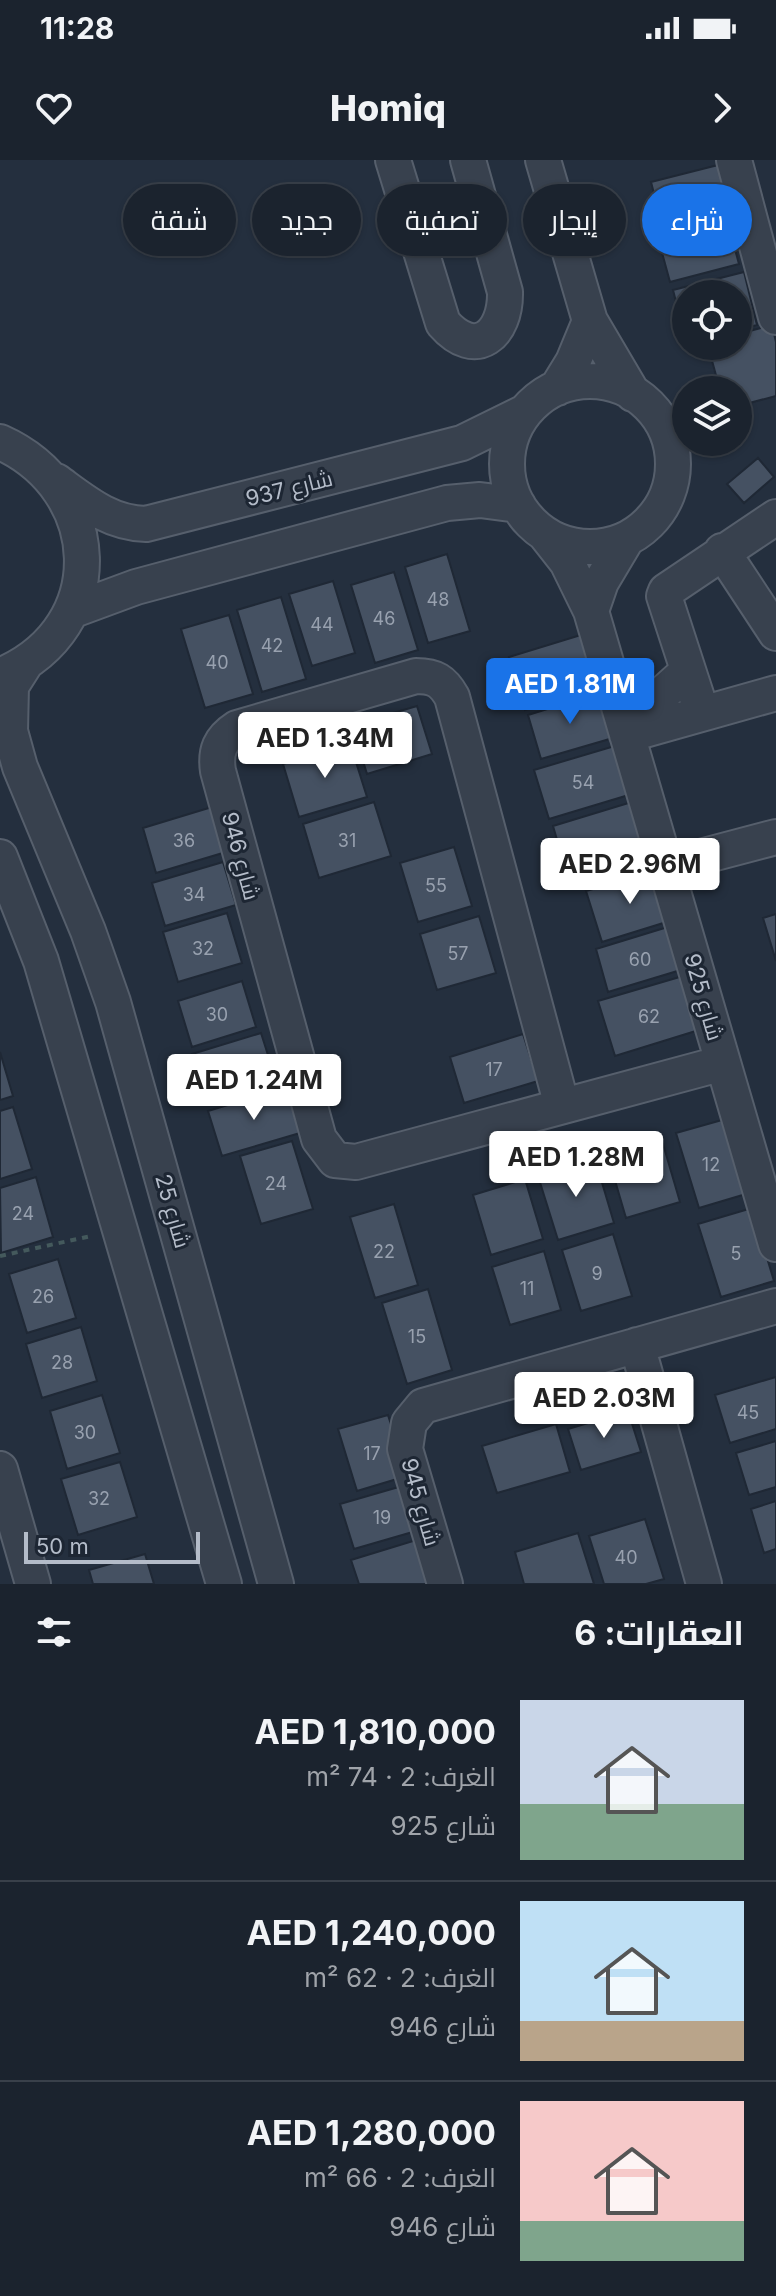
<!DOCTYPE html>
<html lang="ar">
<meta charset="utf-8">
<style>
body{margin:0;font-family:Inter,Cairo,sans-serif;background:#282f3a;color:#f1f3f6;direction:rtl;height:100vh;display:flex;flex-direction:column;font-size:30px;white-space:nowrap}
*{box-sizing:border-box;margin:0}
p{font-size:26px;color:#a0a4aa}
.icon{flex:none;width:44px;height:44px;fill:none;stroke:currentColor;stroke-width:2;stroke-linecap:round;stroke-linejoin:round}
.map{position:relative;height:1424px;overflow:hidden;direction:ltr}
.side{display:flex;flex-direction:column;background:#1b232e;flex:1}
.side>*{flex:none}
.hud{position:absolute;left:24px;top:24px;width:728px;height:72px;direction:rtl;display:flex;gap:16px}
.fabs{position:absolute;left:672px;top:120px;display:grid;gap:16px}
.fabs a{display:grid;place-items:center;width:80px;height:80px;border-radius:50%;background:#1b232e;box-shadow:0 2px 6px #0004,0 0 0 2px #39404a;font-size:40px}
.scale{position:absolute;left:24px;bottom:20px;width:176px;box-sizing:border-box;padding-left:8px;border:4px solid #b4bcc9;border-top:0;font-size:22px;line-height:28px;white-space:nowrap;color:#b4bcc9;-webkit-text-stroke:6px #1d2633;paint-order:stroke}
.price{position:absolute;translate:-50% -68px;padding:0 18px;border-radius:8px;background:#fff;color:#222;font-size:26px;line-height:52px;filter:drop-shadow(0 2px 4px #0008)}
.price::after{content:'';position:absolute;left:50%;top:48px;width:24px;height:18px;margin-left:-12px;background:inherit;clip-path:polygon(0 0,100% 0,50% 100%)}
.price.on{background:#1a73e8;color:#fff}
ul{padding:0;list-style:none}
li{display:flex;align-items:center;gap:24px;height:200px;padding:0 32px}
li+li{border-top:2px solid #39404a}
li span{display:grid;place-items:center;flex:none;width:224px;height:160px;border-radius:0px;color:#555}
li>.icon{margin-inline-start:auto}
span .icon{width:96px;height:96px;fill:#fffc;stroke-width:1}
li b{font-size:34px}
h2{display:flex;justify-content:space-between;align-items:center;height:96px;padding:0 32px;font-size:34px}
.tag{padding:0 28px;border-radius:36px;background:#1b232e;box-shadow:0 2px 6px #0004,0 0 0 2px #39404a;font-size:28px;line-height:72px}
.tag.on{background:#1a73e8;color:#fff}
.status{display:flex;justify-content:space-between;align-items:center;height:56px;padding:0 40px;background:#1b232e;direction:ltr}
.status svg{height:22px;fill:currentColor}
header{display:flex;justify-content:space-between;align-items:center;height:104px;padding:0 32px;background:#1b232e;font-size:36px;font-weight:800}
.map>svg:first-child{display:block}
.building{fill:#455162;stroke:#1f2835;stroke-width:2}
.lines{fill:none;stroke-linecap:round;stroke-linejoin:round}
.minor-casing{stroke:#565f6c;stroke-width:38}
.path{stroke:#44595c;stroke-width:4;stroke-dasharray:6 6;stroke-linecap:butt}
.minor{stroke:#38414e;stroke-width:34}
.labels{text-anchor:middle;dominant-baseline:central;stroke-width:6;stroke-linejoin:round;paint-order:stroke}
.number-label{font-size:18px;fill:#98a1af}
.street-label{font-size:22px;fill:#b4bcc9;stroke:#1d2633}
</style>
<div class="status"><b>11:28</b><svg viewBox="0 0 49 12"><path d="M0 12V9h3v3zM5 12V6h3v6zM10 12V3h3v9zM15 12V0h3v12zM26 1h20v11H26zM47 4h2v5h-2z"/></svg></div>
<header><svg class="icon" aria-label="forward" viewBox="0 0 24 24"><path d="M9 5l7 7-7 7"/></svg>Homiq<svg class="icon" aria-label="heart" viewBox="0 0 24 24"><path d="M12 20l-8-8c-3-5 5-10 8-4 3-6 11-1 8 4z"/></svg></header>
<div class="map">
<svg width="776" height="1424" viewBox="0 0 776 1424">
<rect width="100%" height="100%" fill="#242f3e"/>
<path class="building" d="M722,4L735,55L664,73L651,22Z
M727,60L739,104L670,122L658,78Z
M744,112L757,165L738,170V134H686V181L673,130Z
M772,165L776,182V236L738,246V230H720L708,186H738V174Z
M758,298L774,317L744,343L727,324Z
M447,394L470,471L428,483L405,407Z
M394,412L418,490L375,503L351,425Z
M333,421L355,493L312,506L289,434Z
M281,437L306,519L262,532L237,450Z
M229,455L253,534L205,548L181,469Z
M584,474L600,527L525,550L509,497Z
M599,533L613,578L541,599L528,555Z
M417,546L432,594L367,614L352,565Z
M350,583L367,637L299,657L283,604Z
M618,585L632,634L549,659L534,610Z
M635,641L649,689L567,714L553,666Z
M374,642L391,696L319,718L303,664Z
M212,647L226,692L156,713L143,668Z
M454,687L472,746L418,762L400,703Z
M223,702L236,745L165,766L152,723Z
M658,710L673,760L602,782L586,731Z
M227,753L242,803L178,822L163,772Z
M776,754V801L763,758Z
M479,756L496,813L437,830L420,774Z
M671,766L684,809L608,832L596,789Z
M683,816L699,870L615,896L598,841Z
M242,821L256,867L192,887L178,841Z
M261,873L274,914L204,935L192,894Z
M523,874L538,921L464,943L450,897Z
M0,892L13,936L0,940Z
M287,927L300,973L222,996L208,951Z
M13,947L32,1009L0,1019V951Z
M722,960L746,1034L699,1048L676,973Z
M292,981L313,1049L261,1064L240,996Z
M663,984L680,1042L626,1058L609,1000Z
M595,999L614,1063L558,1080L538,1016Z
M36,1017L53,1077L1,1093L0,1028Z
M525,1019L543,1079L491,1095L473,1035Z
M394,1044L418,1125L375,1138L350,1057Z
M752,1048L774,1121L721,1137L698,1064Z
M613,1074L632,1136L581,1151L562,1090Z
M544,1091L561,1150L510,1165L492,1107Z
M58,1099L76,1158L27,1173L9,1114Z
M428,1129L452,1210L407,1224L382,1143Z
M81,1167L97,1221L42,1238L26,1184Z
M776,1217V1269L730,1283L715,1235Z
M102,1235L120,1293L67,1309L50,1251Z
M628,1251L641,1292L581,1310L568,1269Z
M388,1255L407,1316L357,1331L338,1269Z
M556,1264L570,1312L497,1333L482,1286Z
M776,1281V1327L749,1335L736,1293Z
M120,1302L137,1357L78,1375L61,1319Z
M409,1324L423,1369L354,1389L340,1344Z
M776,1341V1389L764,1393L751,1349Z
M645,1359L664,1419L646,1424H604L589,1376Z
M578,1373L594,1424H524L515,1392Z
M426,1377L440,1424H359L351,1400Z
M145,1394L154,1424H93L89,1410Z"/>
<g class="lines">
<defs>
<path id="minor" d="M393,0L443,163C476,201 506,174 505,132L468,0
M543,0L590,161L633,234
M734,0L776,157
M507 304a83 83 0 1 1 166 0a83 83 0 1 1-166 0Z
M557,228L573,202L590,161
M0,282C105,329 112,466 4,514
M56,321C85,342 109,363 146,364L462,283L525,252
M545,374L567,402L591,451L776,1084
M722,391L776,473
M71,451L136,427L447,343L480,340L518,345
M591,451L601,422L626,380
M25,504L11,526L10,571L20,607L88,771L113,842L276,1424
M620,549L658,538L688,511
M702,553L664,436L666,431L776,357
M627,575L776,533
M0,697L41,801L224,1424
M666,706L776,677
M562,946L452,537C443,521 435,516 416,516L237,568C220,579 215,591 218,611L319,979L335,1000L356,1002L723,903
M637,1185L704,1424
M0,1309L33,1424
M445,1424L405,1289L409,1263L423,1246L776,1146"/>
</defs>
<use href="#minor" class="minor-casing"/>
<path class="path" d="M0,1096L91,1076"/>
<use href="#minor" class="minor"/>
</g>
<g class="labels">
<g class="number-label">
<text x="438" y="439">48</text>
<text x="384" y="458">46</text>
<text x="322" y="464">44</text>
<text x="272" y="485">42</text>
<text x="217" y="502">40</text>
<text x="583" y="622">54</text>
<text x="184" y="680">36</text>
<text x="347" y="680">31</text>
<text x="436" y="725">55</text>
<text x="194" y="734">34</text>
<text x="203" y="788">32</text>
<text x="458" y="793">57</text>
<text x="640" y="799">60</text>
<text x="217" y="854">30</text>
<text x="649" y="856">62</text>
<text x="494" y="909">17</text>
<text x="711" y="1004">12</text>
<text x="276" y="1023">24</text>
<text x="23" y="1053">24</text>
<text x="384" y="1091">22</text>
<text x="736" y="1093">5</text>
<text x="597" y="1113">9</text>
<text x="527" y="1128">11</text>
<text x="43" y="1136">26</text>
<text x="417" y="1176">15</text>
<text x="62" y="1202">28</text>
<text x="748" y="1252">45</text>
<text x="85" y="1272">30</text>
<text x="372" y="1293">17</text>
<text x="99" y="1338">32</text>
<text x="382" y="1357">19</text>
<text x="626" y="1397">40</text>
</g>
<g class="street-label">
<text transform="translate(289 328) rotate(-14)">شارع 937</text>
<text transform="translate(241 696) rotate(75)">شارع 946</text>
<text transform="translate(704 837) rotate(74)">شارع 925</text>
<text transform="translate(173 1051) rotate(74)">شارع 25</text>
<text transform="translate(421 1342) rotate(74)">شارع 945</text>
</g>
</g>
</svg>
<div class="fabs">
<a><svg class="icon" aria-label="locate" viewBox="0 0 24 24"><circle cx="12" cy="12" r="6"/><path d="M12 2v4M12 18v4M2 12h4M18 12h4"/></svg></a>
<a><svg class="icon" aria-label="layers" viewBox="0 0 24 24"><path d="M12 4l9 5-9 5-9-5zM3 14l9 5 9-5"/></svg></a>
</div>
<div class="scale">50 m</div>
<b class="price on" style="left:570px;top:566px">AED 1.81M</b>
<b class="price" style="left:325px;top:620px">AED 1.34M</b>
<b class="price" style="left:630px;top:746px">AED 2.96M</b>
<b class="price" style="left:254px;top:962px">AED 1.24M</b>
<b class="price" style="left:576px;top:1039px">AED 1.28M</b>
<b class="price" style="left:604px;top:1280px">AED 2.03M</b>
<div class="hud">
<a class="tag on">شراء</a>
<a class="tag">إيجار</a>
<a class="tag">تصفية</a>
<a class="tag">جديد</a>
<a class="tag">شقة</a>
</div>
</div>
<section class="side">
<h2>العقارات: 6<svg class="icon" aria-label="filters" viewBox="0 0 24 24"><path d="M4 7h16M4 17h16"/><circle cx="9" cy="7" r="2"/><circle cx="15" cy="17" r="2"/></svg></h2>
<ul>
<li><span style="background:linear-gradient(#c9d6e8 65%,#7fa58c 0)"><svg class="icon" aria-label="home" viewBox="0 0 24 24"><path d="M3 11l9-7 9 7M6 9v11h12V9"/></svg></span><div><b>AED 1,810,000</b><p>الغرف: 2 · 74 m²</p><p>شارع 925</p></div></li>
<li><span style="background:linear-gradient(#bfe0f5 75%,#b9a48a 0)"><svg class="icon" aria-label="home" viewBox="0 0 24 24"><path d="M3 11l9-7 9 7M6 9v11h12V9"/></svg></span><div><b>AED 1,240,000</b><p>الغرف: 2 · 62 m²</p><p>شارع 946</p></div></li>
<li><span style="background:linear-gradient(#f6c9c9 75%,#7fa58c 0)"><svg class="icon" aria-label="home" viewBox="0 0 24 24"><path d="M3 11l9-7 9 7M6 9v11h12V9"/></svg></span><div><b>AED 1,280,000</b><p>الغرف: 2 · 66 m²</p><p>شارع 946</p></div></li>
</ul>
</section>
